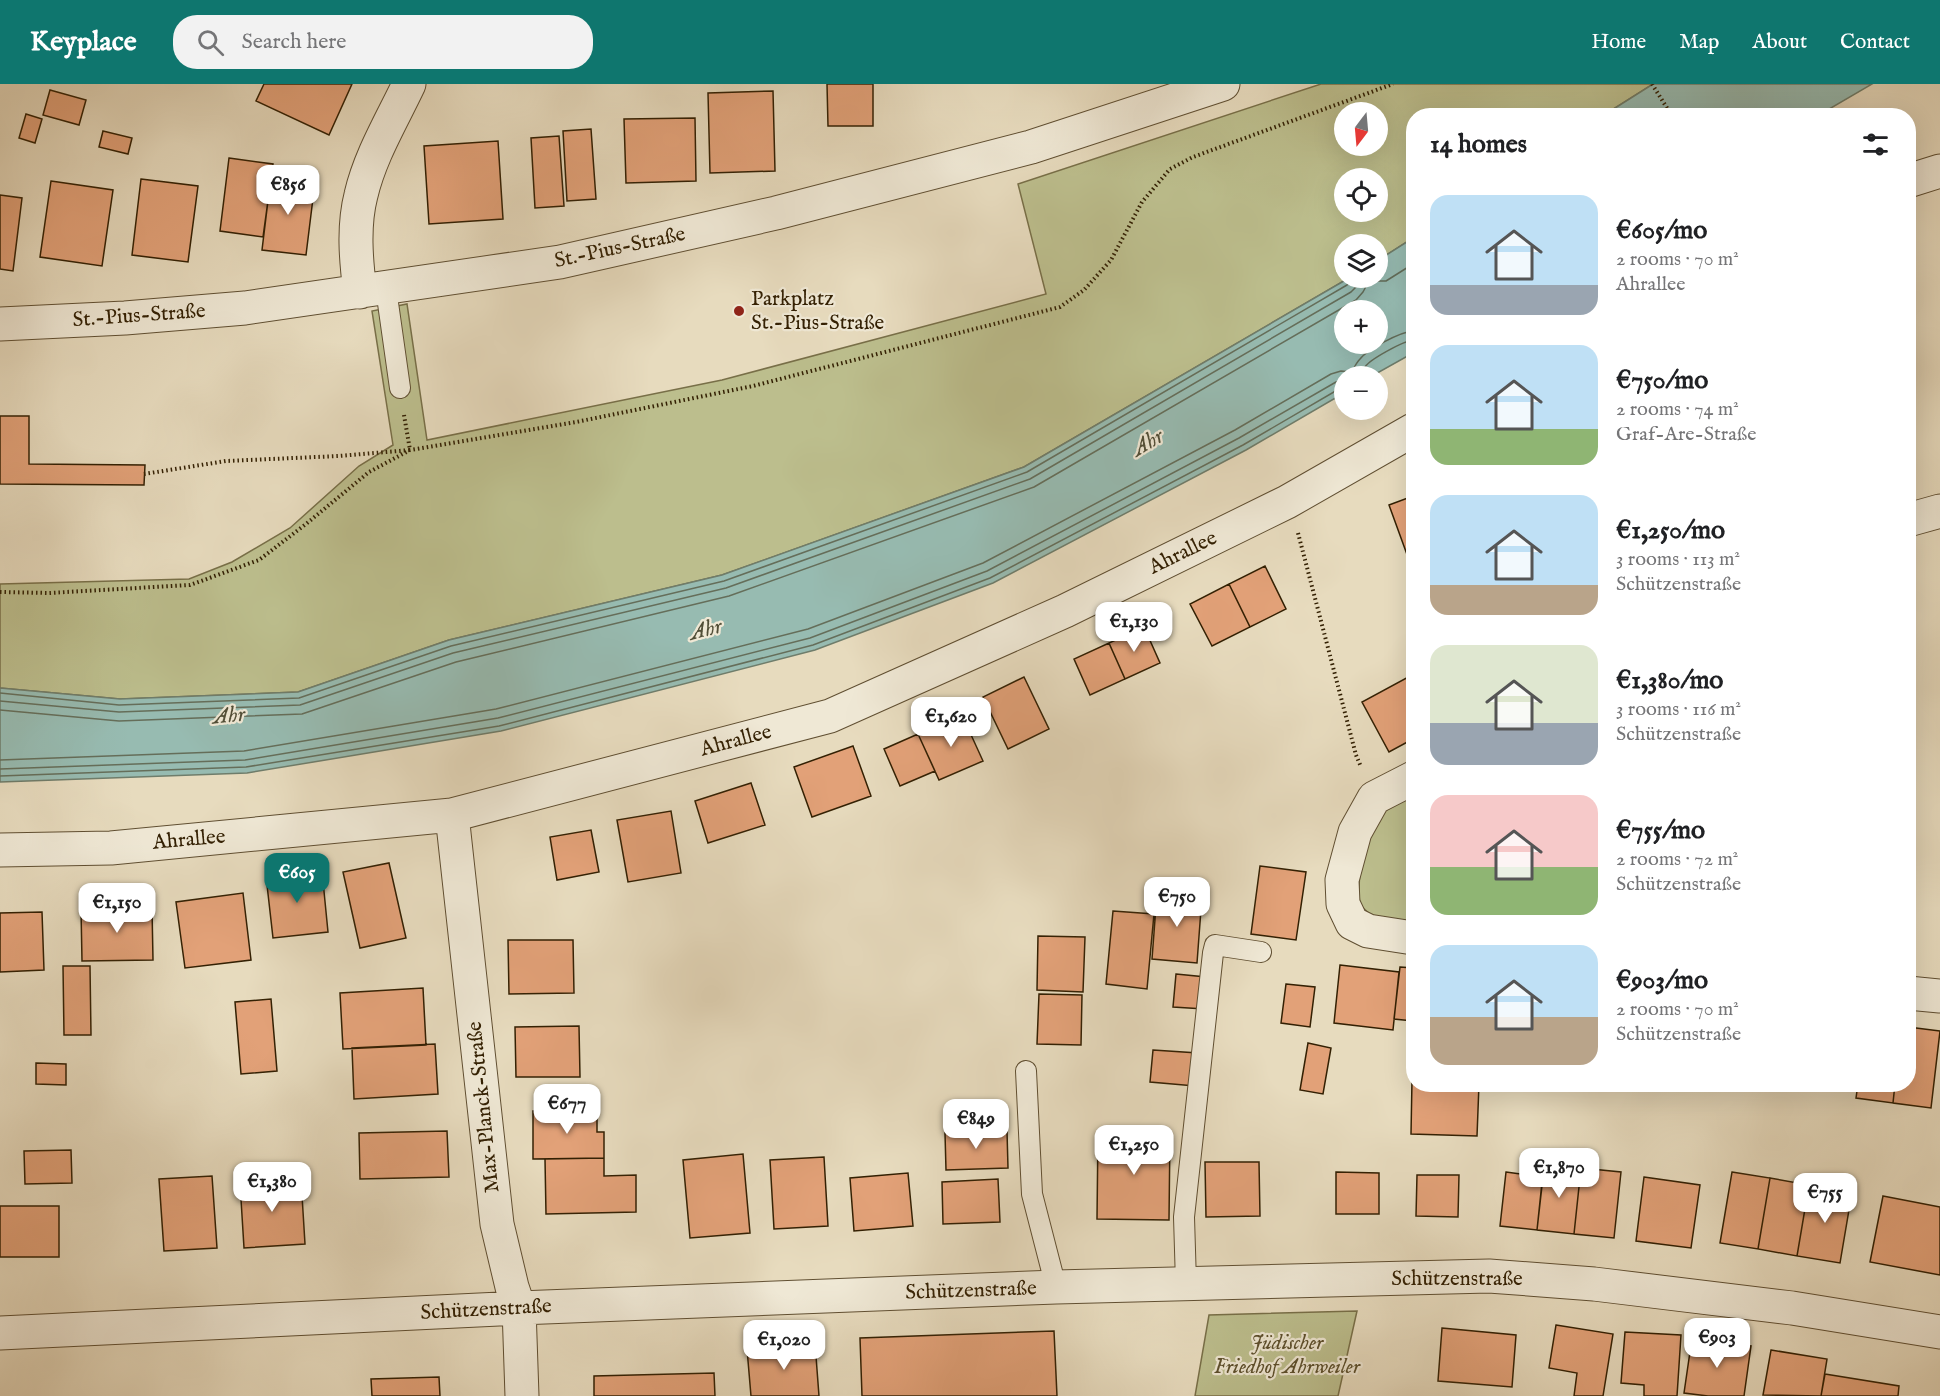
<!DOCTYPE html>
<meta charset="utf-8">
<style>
body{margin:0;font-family:"IM FELL English",serif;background:#f2f2f2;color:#202124;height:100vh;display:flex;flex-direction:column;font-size:22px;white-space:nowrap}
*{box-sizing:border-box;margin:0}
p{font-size:20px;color:#757577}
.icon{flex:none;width:33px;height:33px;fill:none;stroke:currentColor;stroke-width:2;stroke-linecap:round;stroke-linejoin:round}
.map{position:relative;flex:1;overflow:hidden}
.side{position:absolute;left:1406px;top:24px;width:510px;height:984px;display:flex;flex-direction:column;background:#fff;border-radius:24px;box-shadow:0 6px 24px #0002}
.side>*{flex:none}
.needle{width:39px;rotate:196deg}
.tools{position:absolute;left:1334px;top:18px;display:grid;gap:12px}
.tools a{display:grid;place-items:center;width:54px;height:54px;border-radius:50%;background:#fff;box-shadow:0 6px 24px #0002;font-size:30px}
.price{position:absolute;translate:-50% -51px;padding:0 14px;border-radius:12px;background:#fff;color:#222;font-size:20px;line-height:39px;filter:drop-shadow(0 2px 3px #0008)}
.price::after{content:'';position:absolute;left:50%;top:36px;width:18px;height:14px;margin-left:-9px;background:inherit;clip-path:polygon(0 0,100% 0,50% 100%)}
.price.selected{background:#0f766e;color:#fff}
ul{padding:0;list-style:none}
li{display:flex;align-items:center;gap:18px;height:150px;padding:0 24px}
li span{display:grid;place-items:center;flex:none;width:168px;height:120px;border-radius:18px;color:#555}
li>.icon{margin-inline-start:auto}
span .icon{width:72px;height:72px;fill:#fffc;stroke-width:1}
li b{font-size:26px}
h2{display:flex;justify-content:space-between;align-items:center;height:72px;padding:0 24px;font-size:26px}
header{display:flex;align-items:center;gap:36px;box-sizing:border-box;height:84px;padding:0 30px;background:#0f766e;color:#fff}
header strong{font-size:28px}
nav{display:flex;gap:33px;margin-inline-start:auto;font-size:21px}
.search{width:420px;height:54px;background:#f2f2f2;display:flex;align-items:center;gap:15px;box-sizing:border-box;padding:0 21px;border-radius:24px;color:#757577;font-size:22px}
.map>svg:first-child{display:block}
.green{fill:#bcbe8d;stroke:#786f48;stroke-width:1.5;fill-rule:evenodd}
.water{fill:#97bbb1;stroke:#6f7d6b;stroke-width:1.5;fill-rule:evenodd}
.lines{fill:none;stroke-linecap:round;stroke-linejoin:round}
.shore{stroke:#656e5a;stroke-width:1.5}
.building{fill:#e2a178;stroke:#332003;stroke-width:1.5}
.lane-casing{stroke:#604f32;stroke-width:22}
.street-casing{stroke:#604f32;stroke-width:35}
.path{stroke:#332003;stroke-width:4;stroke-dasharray:1.5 3;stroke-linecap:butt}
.lane{stroke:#efe8d5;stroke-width:20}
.street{stroke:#efe8d5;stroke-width:33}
.poi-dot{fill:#8f2418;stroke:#efe8d5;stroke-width:2}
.labels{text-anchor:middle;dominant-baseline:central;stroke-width:4.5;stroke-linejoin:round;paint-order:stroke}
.street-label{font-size:21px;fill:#332003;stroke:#efe8d5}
.poi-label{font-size:21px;fill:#332003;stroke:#efe8d5;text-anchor:start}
.park-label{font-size:21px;font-style:italic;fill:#5c4f2c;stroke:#efe8d5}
.water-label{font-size:22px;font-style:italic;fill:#514e37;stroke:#efe8d5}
</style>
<header>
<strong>Keyplace</strong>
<div class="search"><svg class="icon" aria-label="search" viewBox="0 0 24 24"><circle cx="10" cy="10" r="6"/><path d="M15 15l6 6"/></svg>Search here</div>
<nav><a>Home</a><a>Map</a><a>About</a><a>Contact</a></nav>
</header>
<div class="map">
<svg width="1940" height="1312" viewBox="0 0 1940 1312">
<rect width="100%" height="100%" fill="#e7dbbe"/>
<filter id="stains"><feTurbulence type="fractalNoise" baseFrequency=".00333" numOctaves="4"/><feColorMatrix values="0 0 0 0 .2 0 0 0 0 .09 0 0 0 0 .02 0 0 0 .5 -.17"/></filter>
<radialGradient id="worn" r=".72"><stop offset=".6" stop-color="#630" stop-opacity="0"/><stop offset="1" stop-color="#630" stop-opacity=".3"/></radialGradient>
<path class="green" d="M1321,0H1653L1604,31L1413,32V154L1377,177V160H1344V194H1349L1024,383L722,491L449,556L298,608L120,615L0,604V500L189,495L232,478L290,444L359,382L393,361L372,227L407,220L427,356L722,296L1046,210L1018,100ZM1344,28H1377V62H1344ZM1344,94H1377V128H1344Z
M1413,711V840L1374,834L1360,821C1355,787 1367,762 1378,731Z
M1357,1227L1338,1312H1195L1209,1231Z"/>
<path class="water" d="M1653,0H1872L1819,31H1604Z
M1413,154V269L1372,292H1344V309L1246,366L993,499L815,566L501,647L247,689L0,698V604L120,615L298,608L449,556L722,491L1024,383L1349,194H1377V177ZM1344,226H1377V260H1344Z"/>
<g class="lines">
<path class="shore" d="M1362,292C1363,288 1362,287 1365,283C1370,275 1404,257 1413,256
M0,609L119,621L299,614L451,562L724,497L1027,388L1347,201L1350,198L1351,194
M0,617L119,628L300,621L453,569L726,504L1030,395L1351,208L1357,202L1358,194
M0,626L119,637L302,630L456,578L729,512L1034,403L1356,216L1363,208L1369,197H1386L1413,180
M0,676L244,667L496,625L808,545L983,479L1235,346L1331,290L1341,287L1352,288C1354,284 1356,279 1360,275C1368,265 1400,248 1413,247
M0,685L245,676L498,634L810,554L987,487L1239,354L1336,298L1344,296
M0,692L246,683L499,642L813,561L990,494L1243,361L1339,305L1344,304"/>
</g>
<path class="building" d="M264,0H352L329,51L256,17Z
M827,0H873V42H828Z
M50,6L86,16L79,41L43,31Z
M773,7L775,87L710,89L708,9Z
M26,30L42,35L35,59L19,54Z
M695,34L696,97L626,99L624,35Z
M591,45L596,115L567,117L563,47Z
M103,47L132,54L128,70L99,63Z
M559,52L564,122L535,124L531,54Z
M498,57L503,135L429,140L424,62Z
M229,74L273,80L263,153L220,147Z
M271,92L315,98L306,171L262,166Z
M141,95L198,102L188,178L132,171Z
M51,97L113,106L102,182L40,173Z
M0,111L22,114L13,187L0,185Z
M0,332H29V380L145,381L144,401L0,400Z
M1413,412V487L1389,421Z
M1265,482L1286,525L1250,543L1229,500Z
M1229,500L1250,543L1212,562L1190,520Z
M1144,543L1160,579L1125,595L1109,559Z
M1109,559L1125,595L1090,611L1074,575Z
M1412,591L1413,655L1389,668L1362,618Z
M1024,593L1049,645L1008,665L983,613Z
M962,631L983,677L939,696L918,650Z
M918,650L935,687L900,702L884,665Z
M853,662L871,712L812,733L794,683Z
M751,699L765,741L708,759L695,717Z
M671,727L681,789L628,798L617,736Z
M591,746L599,788L557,796L550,753Z
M389,779L406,854L360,864L343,788Z
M1260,782L1306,788L1296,856L1251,850Z
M322,787L328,848L273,854L266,792Z
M243,809L251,876L185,884L176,818Z
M1157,809L1202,812L1197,879L1152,875Z
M152,824L153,876L82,877L81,825Z
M1113,827L1154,830L1147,905L1106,900Z
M42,828L44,886L0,888V829Z
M1038,852L1085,853L1083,908L1037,906Z
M508,856H573L574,909L509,910Z
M1340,881L1399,888L1393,946L1334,939Z
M63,882H90L91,951H64Z
M1400,883L1413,884V937L1394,935Z
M1176,890L1206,893L1204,925L1173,923Z
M1286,900L1315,903L1310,943L1281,939Z
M423,904L426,961L343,965L340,909Z
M1039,910L1082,911L1081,961L1037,960Z
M271,915L277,987L241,990L235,918Z
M579,942L580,993H516L515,943Z
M1908,943L1940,947L1931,1024L1893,1019L1895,1000H1908Z
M1308,959L1331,964L1323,1010L1300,1006Z
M435,960L438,1010L354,1015L352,964Z
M1153,966L1198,969L1195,1002L1150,998Z
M36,979L66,980V1001L36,1000Z
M1412,996L1413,1000H1479L1477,1052L1411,1050Z
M1858,1000H1895L1893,1019L1856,1014Z
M597,1026V1048H604V1074L533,1075V1027Z
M447,1047L449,1093L360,1095L359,1049Z
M1007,1047L1008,1084L946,1086L945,1049Z
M1098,1048H1170L1169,1136L1097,1135Z
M71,1066L72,1099L25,1100L24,1067Z
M743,1070L750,1149L690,1154L683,1076Z
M824,1073L828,1142L774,1145L770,1076Z
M604,1074V1092L636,1091V1128L546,1130L545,1075Z
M1205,1078H1259L1260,1132L1206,1133Z
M1544,1079L1581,1084L1574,1150L1537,1146Z
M1581,1084L1621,1088L1614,1154L1574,1150Z
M1336,1088L1379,1089V1130H1336Z
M1506,1088L1543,1093L1537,1146L1500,1142Z
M1732,1088L1770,1094L1758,1165L1720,1159Z
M908,1089L913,1142L854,1147L850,1094Z
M1417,1091H1459L1458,1133L1416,1132Z
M212,1092L217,1164L164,1167L159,1095Z
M1644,1093L1700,1101L1691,1164L1636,1157Z
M1770,1094L1809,1101L1797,1172L1758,1165Z
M301,1095L305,1160L244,1164L240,1099Z
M998,1095L1000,1138L943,1140L942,1098Z
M1809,1101L1852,1108L1840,1179L1797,1172Z
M1883,1112L1940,1123V1191L1870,1178Z
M0,1122H59V1173H0Z
M1556,1241L1613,1250L1603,1312H1574L1577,1289L1549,1284Z
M1442,1244L1516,1251L1512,1303L1438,1297Z
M1054,1247L1057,1312H862L860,1254Z
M1625,1248L1681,1251L1677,1312H1644V1301L1621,1299Z
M1692,1254L1751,1262L1744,1312H1708L1684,1309Z
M815,1259L819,1312H751L747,1265Z
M1771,1266L1827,1275L1821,1312L1763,1311Z
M714,1289L715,1312H594V1292Z
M1825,1290L1899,1302L1898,1312H1821Z
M439,1293L440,1312H372L371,1295Z"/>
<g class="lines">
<defs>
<path id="lane" d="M386,205L400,304
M1026,987L1032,1110L1056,1203
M1186,1199L1184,1133L1213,869L1215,861L1261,868"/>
<path id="street" d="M1908,97L1940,87
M360,208C356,176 353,142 361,111C370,72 392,36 409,0
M0,240L125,234L245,224L560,178L776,129L1031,63L1223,0
M1908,436L1940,427
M1413,694L1374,714L1355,748L1342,796L1343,820L1352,839L1368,847L1413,854
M452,731L497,1140L512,1203L519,1224L522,1312
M0,766L111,764L452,731L830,632L1065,527L1287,418L1413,346
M1908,909L1940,912
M0,1249L519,1224L1056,1203L1489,1192L1594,1200L1792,1224L1940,1248"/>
</defs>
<use href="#lane" class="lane-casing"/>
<use href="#street" class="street-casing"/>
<path class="path" d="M1652,0L1672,32
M144,390L226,377L339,372L410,366L404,331
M1298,449L1356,671L1361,683
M0,508L49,509L190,501L259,476L306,440L369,388L410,366L576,338L753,302L1060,223L1084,206L1111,176L1142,118L1170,85L1193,73L1393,0"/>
<use href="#lane" class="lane"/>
<use href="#street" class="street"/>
</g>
<circle class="poi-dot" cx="739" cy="227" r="6"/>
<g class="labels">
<g class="street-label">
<text transform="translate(620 164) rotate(-12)">St.-Pius-Straße</text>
<text transform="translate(139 232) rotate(-4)">St.-Pius-Straße</text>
<text transform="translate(1183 469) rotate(-26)">Ahrallee</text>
<text transform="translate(736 657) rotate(-15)">Ahrallee</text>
<text transform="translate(189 756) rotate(-5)">Ahrallee</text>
<text transform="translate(484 1023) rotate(-96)">Max-Planck-Straße</text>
<text x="1457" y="1195">Schützenstraße</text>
<text transform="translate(971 1207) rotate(-2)">Schützenstraße</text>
<text transform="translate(486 1226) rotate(-3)">Schützenstraße</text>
</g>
<g class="poi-label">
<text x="751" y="215">Parkplatz<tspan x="751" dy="24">St.-Pius-Straße</tspan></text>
</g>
<g class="park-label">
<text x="1287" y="1259">Jüdischer<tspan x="1287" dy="24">Friedhof Ahrweiler</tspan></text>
</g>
<g class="water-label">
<text transform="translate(1148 359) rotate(-31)">Ahr</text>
<text transform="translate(706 546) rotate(-14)">Ahr</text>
<text transform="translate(229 632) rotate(-5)">Ahr</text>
</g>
</g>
<rect width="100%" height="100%" filter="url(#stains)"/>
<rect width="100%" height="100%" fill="url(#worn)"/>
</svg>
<div class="tools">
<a><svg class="needle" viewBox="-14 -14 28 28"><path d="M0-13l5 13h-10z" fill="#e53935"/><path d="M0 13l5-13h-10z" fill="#757577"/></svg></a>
<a><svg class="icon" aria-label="locate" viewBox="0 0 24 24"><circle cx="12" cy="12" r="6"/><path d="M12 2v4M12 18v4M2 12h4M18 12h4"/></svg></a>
<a><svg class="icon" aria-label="layers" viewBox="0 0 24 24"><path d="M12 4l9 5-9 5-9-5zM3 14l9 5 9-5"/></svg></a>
<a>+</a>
<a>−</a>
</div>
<b class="price" style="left:288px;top:132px">€856</b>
<b class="price" style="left:1134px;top:569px">€1,130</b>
<b class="price" style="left:951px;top:664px">€1,620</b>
<b class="price selected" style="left:297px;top:820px">€605</b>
<b class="price" style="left:1177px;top:844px">€750</b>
<b class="price" style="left:117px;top:850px">€1,150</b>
<b class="price" style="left:567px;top:1051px">€677</b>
<b class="price" style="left:976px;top:1066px">€849</b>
<b class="price" style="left:1134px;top:1092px">€1,250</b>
<b class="price" style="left:1559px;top:1115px">€1,870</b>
<b class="price" style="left:272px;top:1129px">€1,380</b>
<b class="price" style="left:1825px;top:1140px">€755</b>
<b class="price" style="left:1717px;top:1285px">€903</b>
<b class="price" style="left:784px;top:1287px">€1,020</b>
<section class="side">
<h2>14 homes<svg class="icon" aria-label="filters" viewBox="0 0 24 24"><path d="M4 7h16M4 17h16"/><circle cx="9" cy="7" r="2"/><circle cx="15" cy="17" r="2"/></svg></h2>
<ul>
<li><span style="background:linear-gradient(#bfe0f5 75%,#9aa5b1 0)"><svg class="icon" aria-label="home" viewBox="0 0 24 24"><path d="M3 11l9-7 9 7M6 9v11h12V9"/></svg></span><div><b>€605/mo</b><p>2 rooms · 70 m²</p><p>Ahrallee</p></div></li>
<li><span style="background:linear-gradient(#bfe0f5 70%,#8fb573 0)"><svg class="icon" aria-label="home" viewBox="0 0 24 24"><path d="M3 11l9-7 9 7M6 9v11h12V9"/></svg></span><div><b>€750/mo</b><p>2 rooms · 74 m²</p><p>Graf-Are-Straße</p></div></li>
<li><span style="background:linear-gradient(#bfe0f5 75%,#b9a48a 0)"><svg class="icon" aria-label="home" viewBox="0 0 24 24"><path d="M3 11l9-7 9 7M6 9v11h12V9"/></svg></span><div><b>€1,250/mo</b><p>3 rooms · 113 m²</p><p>Schützenstraße</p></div></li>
<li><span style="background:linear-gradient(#dfe7d0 65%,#9aa5b1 0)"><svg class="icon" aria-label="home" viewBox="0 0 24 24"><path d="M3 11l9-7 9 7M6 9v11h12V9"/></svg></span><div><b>€1,380/mo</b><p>3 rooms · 116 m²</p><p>Schützenstraße</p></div></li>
<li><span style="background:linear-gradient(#f6c9c9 60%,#8fb573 0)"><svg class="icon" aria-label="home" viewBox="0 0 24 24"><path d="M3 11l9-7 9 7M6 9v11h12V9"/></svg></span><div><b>€755/mo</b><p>2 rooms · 72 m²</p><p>Schützenstraße</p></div></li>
<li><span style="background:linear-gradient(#bfe0f5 60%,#b9a48a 0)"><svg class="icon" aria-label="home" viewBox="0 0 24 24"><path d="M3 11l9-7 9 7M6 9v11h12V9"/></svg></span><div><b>€903/mo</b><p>2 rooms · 70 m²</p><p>Schützenstraße</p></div></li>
</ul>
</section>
</div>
